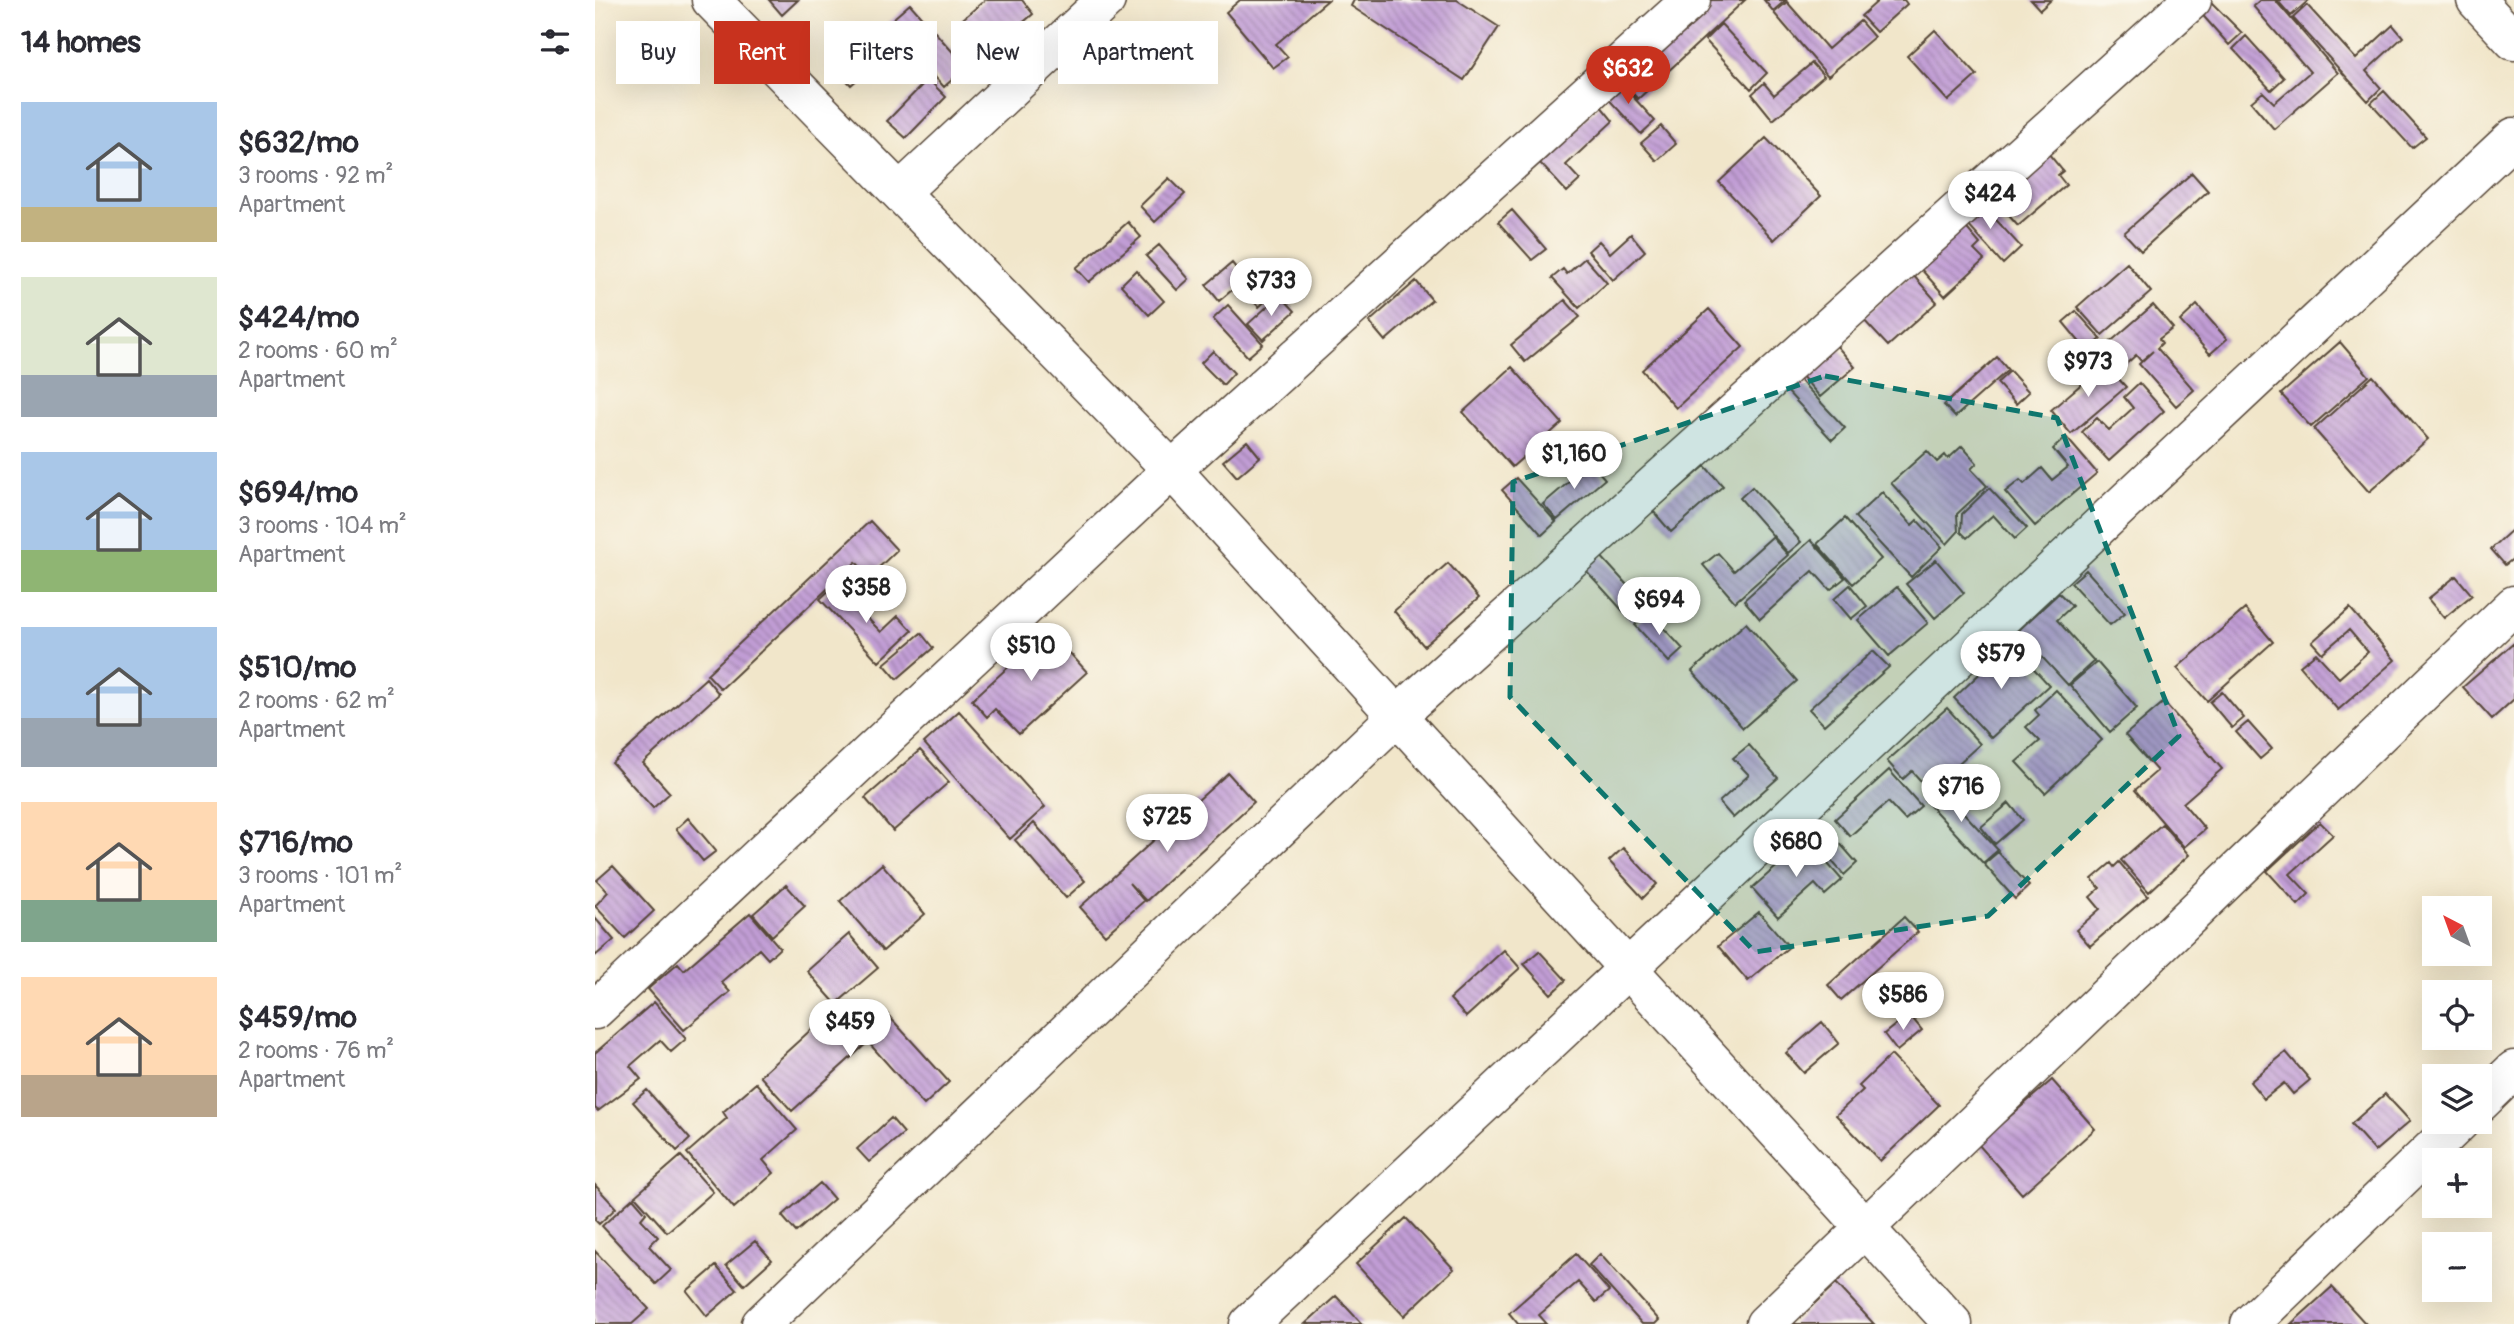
<!DOCTYPE html>
<meta charset="utf-8">
<style>
body{margin:0;font-family:Pangolin,sans-serif;background:#f7f7f7;color:#2b2b33;height:100vh;display:flex;flex-direction:column;font-size:26px;white-space:nowrap}
*{box-sizing:border-box;margin:0}
p{font-size:23px;color:#7c7c81}
.icon{flex:none;width:38px;height:38px;fill:none;stroke:currentColor;stroke-width:2;stroke-linecap:round;stroke-linejoin:round}
.map{position:relative;flex:1;overflow:hidden}
.side{display:flex;flex-direction:column;background:#fff;width:595px}
.side>*{flex:none}
.banner{position:absolute;left:21px;top:21px;width:665px;height:63px;display:flex;gap:14px}
.needle{width:46px;rotate:319deg}
.tools{position:absolute;left:1827px;top:896px;display:grid;gap:14px}
.tools a{display:grid;place-items:center;width:70px;height:70px;border-radius:0px;background:#fff;box-shadow:0 7px 28px #0002;font-size:35px}
.price{position:absolute;translate:-50% -60px;padding:0 16px;border-radius:24px;background:#fff;color:#222;font-size:23px;line-height:46px;filter:drop-shadow(0 2px 4px #0008)}
.price::after{content:'';position:absolute;left:50%;top:42px;width:21px;height:16px;margin-left:-10px;background:inherit;clip-path:polygon(0 0,100% 0,50% 100%)}
.price.on{background:#c8321e;color:#fff}
ul{padding:0;list-style:none}
li{display:flex;align-items:center;gap:21px;height:175px;padding:0 21px}
li span{display:grid;place-items:center;flex:none;width:196px;height:140px;border-radius:0px;color:#555}
li>.icon{margin-inline-start:auto}
span .icon{width:84px;height:84px;fill:#fffc;stroke-width:1}
li b{font-size:30px}
h2{display:flex;justify-content:space-between;align-items:center;height:84px;padding:0 21px;font-size:30px}
.pill{padding:0 24px;border-radius:0px;background:#fff;box-shadow:0 7px 28px #0002;font-size:24px;line-height:63px}
.pill.on{background:#c8321e;color:#fff}
main{display:flex;flex:1;min-height:0}
.map>svg:first-child{display:block}
.building{fill:url(#building-back-hatch)}
.lines{fill:none;stroke-linecap:round;stroke-linejoin:round}
.minor-casing{stroke:#564638;stroke-width:41}
.minor{stroke:#fff;stroke-width:38}
.marked{fill:#0f766e;fill-opacity:0.2;stroke:#0f766e;stroke-width:5;stroke-dasharray:14 9;stroke-linejoin:round}
</style>
<main>
<section class="side">
<h2>14 homes<svg class="icon" aria-label="filters" viewBox="0 0 24 24"><path d="M4 7h16M4 17h16"/><circle cx="9" cy="7" r="2"/><circle cx="15" cy="17" r="2"/></svg></h2>
<ul>
<li><span style="background:linear-gradient(#a9c7e8 75%,#c2b280 0)"><svg class="icon" aria-label="home" viewBox="0 0 24 24"><path d="M3 11l9-7 9 7M6 9v11h12V9"/></svg></span><div><b>$632/mo</b><p>3 rooms · 92 m²</p><p>Apartment</p></div></li>
<li><span style="background:linear-gradient(#dfe7d0 70%,#9aa5b1 0)"><svg class="icon" aria-label="home" viewBox="0 0 24 24"><path d="M3 11l9-7 9 7M6 9v11h12V9"/></svg></span><div><b>$424/mo</b><p>2 rooms · 60 m²</p><p>Apartment</p></div></li>
<li><span style="background:linear-gradient(#a9c7e8 70%,#8fb573 0)"><svg class="icon" aria-label="home" viewBox="0 0 24 24"><path d="M3 11l9-7 9 7M6 9v11h12V9"/></svg></span><div><b>$694/mo</b><p>3 rooms · 104 m²</p><p>Apartment</p></div></li>
<li><span style="background:linear-gradient(#a9c7e8 65%,#9aa5b1 0)"><svg class="icon" aria-label="home" viewBox="0 0 24 24"><path d="M3 11l9-7 9 7M6 9v11h12V9"/></svg></span><div><b>$510/mo</b><p>2 rooms · 62 m²</p><p>Apartment</p></div></li>
<li><span style="background:linear-gradient(#ffd9b3 70%,#7fa58c 0)"><svg class="icon" aria-label="home" viewBox="0 0 24 24"><path d="M3 11l9-7 9 7M6 9v11h12V9"/></svg></span><div><b>$716/mo</b><p>3 rooms · 101 m²</p><p>Apartment</p></div></li>
<li><span style="background:linear-gradient(#ffd9b3 70%,#b9a48a 0)"><svg class="icon" aria-label="home" viewBox="0 0 24 24"><path d="M3 11l9-7 9 7M6 9v11h12V9"/></svg></span><div><b>$459/mo</b><p>2 rooms · 76 m²</p><p>Apartment</p></div></li>
</ul>
</section>
<div class="map">
<svg width="1919" height="1324" viewBox="0 0 1919 1324">
<defs>
<pattern id="building-back-hatch" width="6" height="6" patternUnits="userSpaceOnUse" patternTransform="scale(1.75)"><rect width="6" height="6" fill="#c19dd5"/><path d="M-1 5l2 2M0 0l6 6M5-1l2 2" fill="none" stroke="#9e80ac"/></pattern>
</defs>
<rect width="100%" height="100%" fill="#fbf7ec"/>
<filter id="ink" filterUnits="userSpaceOnUse"><feTurbulence type="fractalNoise" baseFrequency=".0143" numOctaves="2"/><feDisplacementMap in="SourceGraphic" scale="14" xChannelSelector="R" yChannelSelector="G"/><feConvolveMatrix kernelMatrix="1 2 1 2 8 2 1 2 1" color-interpolation-filters="sRGB"/></filter>
<filter id="wash" filterUnits="userSpaceOnUse"><feTurbulence type="fractalNoise" baseFrequency=".00686" numOctaves="4" result="noise"/><feDisplacementMap in="SourceGraphic" scale="28" xChannelSelector="R" yChannelSelector="G"/><feGaussianBlur stdDeviation="1.57" result="paint"/><feColorMatrix in="noise" values="0 0 0 0 0 0 0 0 0 0 0 0 0 0 0 0 0 1.4 0 .05"/><feComposite in="paint" operator="in"/></filter>
<g filter="url(#wash)">
<rect width="100%" height="100%" fill="#f1e6ca"/>
<g id="blocks">
<path class="building" d="M174,0H203L187,15Z
M390,0H427L438,14L390,55L363,23Z
M645,0H733L681,44L693,57L678,68L631,12Z
M759,0H862L904,27L869,80L756,6Z
M1116,0H1150L1043,99L1027,82Z
M1169,0H1191L1178,11Z
M1284,0H1309L1312,4L1281,32L1266,16Z
M1436,0H1456L1445,10Z
M1614,0L1647,33L1634,45L1603,10Z
M1665,0H1680L1743,73L1679,129L1656,102L1668,92L1679,103L1715,72L1658,6Z
M1682,0H1714L1696,16Z
M1192,2L1233,49L1265,21L1279,37L1233,76L1179,13Z
M315,4L371,67L349,87L292,24Z
M1712,5L1761,59L1798,25L1808,37L1771,71L1786,88L1773,101L1698,18Z
M1126,24L1172,73L1156,89L1110,40Z
M268,29L291,54L256,85L234,61Z
M1340,30L1382,75L1353,101L1312,56Z
M1651,36L1689,78L1676,90L1638,49Z
M1217,63L1229,76L1178,120L1157,94L1169,83L1179,95Z
M1021,78L1060,121L1046,134L1006,91Z
M333,79L351,97L311,138L292,121Z
M1789,91L1831,137L1817,148L1776,103Z
M1005,105L1018,121L971,165L985,180L972,192L945,163Z
M1066,126L1081,144L1062,161L1046,143Z
M1171,138L1226,196L1179,240L1124,182Z
M1453,153L1468,171L1463,175L1471,185L1423,226L1399,199Z
M1597,173L1613,191L1546,251L1529,233Z
M574,178L590,194L560,222L545,206Z
M1381,198L1426,247L1408,264L1364,215Z
M917,210L951,249L937,260L903,222Z
M1362,217L1385,244L1379,250L1389,260L1350,296L1316,258Z
M533,222L546,237L494,282L481,268Z
M1036,234L1050,251L1018,280L993,251L1004,241L1015,253Z
M564,245L594,279L582,290L551,256Z
M990,258L1012,283L984,308L957,278L968,269L972,274Z
M637,263L650,279L624,301L611,285Z
M1532,263L1556,292L1507,335L1482,307Z
M541,270L569,301L554,315L526,285Z
M664,273L681,291L664,307L646,288Z
M1317,274L1342,302L1293,346L1267,318Z
M821,281L837,300L790,341L774,322Z
M685,295L700,311L668,340L653,324Z
M970,300L985,317L930,362L916,345Z
M633,305L668,344L653,357L618,319Z
M1558,305L1578,328L1564,339L1567,343L1562,348L1599,390L1581,406L1544,364L1558,351L1546,361L1541,355L1531,364L1513,344Z
M1602,305L1632,339L1615,354L1585,321Z
M1114,309L1148,347L1081,408L1047,370Z
M1481,311L1506,339L1492,351L1468,322Z
M1745,342L1774,376L1716,427L1686,394Z
M1241,345L1260,367L1225,397L1206,375Z
M618,351L639,373L628,385L606,363Z
M1402,357L1413,370L1360,417L1349,405Z
M1510,364L1531,387L1476,434L1456,410Z
M917,367L967,423L917,467L868,412Z
M1415,371L1434,392L1421,404L1402,383Z
M1778,376L1833,439L1774,492L1719,429Z
M1203,378L1250,428L1237,440L1191,390Z
M1544,383L1569,411L1514,461L1487,432L1502,418L1514,430L1538,408L1529,397Z
M1471,437L1502,473L1440,526L1410,492L1425,480L1429,484L1447,468L1457,480L1473,467L1458,449Z
M652,441L665,457L642,477L628,461Z
M1367,446L1382,463L1376,469L1392,486L1362,514L1363,532L1352,544L1296,483L1332,451L1342,462L1350,455L1353,459Z
M996,463L1010,479L962,520L948,504Z
M1110,466L1128,486L1076,532L1058,511Z
M921,478L961,522L947,535L907,490Z
M1157,487L1206,542L1193,553L1145,498Z
M1394,488L1432,528L1420,539L1398,515L1372,538L1366,532L1367,514Z
M1287,492L1317,525L1322,520L1347,547L1316,577L1260,517Z
M1250,518L1286,559L1258,584L1222,544Z
M275,521L302,550L274,577L261,562L126,689L112,674Z
M1919,528V558L1910,565L1896,549Z
M1177,537L1193,555L1140,602L1108,565L1123,553L1139,571Z
M1216,540L1250,578L1235,590L1218,571L1165,619L1149,600Z
M1004,554L1052,607L1037,621L989,568Z
M1341,560L1369,593L1340,618L1311,584Z
M853,563L884,598L829,646L799,611Z
M1491,570L1530,613L1515,625L1476,583Z
M1861,576L1877,595L1849,618L1833,599Z
M240,585L286,632L303,616L317,631L284,662L225,599Z
M1255,585L1272,606L1256,619L1239,599Z
M1302,587L1333,623L1294,656L1263,620Z
M1464,593L1477,606L1462,620L1499,661L1473,685L1423,631Z
M1755,608L1800,660L1743,710L1705,666L1721,653L1744,678L1773,652L1754,630L1727,653L1717,642Z
M1650,609L1678,642L1612,701L1582,668Z
M1054,612L1088,649L1074,662L1040,625Z
M1151,623L1202,681L1148,728L1097,671Z
M454,630L492,672L424,734L400,709L392,717L377,700Z
M326,633L338,648L302,679L289,664Z
M1919,643V699L1897,719L1868,687Z
M1416,644L1454,685L1396,738L1359,698Z
M1278,651L1294,667L1229,725L1214,709Z
M1502,662L1542,708L1515,732L1475,685Z
M111,678L124,694L48,763L75,793L58,808L17,763Z
M1461,690L1507,740L1450,793L1421,762L1445,741L1431,727L1444,715L1440,710Z
M1627,692L1649,718L1637,728L1615,702Z
M1569,702L1627,769L1588,803L1610,829L1589,847L1540,790L1562,771L1530,735Z
M1352,708L1385,744L1334,790L1317,771L1308,779L1292,761Z
M364,711L450,807L415,839L329,743Z
M1653,722L1677,749L1665,759L1641,732Z
M1154,745L1183,778L1138,818L1124,802L1154,775L1138,758Z
M325,750L354,782L298,831L270,798Z
M1294,770L1326,806L1310,820L1293,802L1255,836L1240,819Z
M633,773L659,802L551,901L534,883L549,901L510,935L485,907Z
M1343,785L1403,850L1388,863L1329,799Z
M1414,803L1428,820L1400,844L1386,827Z
M93,818L121,851L108,861L81,829Z
M1725,822L1738,835L1695,874L1714,894L1703,905L1672,871Z
M439,823L490,881L471,898L420,840Z
M1567,824L1594,855L1554,892L1526,860Z
M1229,825L1262,863L1249,875L1216,837Z
M1212,840L1247,880L1230,895L1220,884L1183,917L1157,888Z
M1028,848L1062,884L1048,898L1014,861Z
M1403,852L1434,886L1420,899L1389,864Z
M1524,862L1553,896L1495,946L1481,930L1505,909L1495,897L1505,888L1497,879L1516,863L1519,867Z
M287,864L330,914L288,951L245,901Z
M18,866L59,911L30,938L0,906L13,892L2,880Z
M191,885L210,906L177,936L158,914Z
M1164,912L1194,947L1153,981L1123,946Z
M155,913L185,948L173,959L164,949L126,982L135,992L89,1030L53,989L83,963L89,970Z
M1309,917L1323,932L1246,1000L1233,985Z
M0,918L19,940L0,956Z
M254,934L283,968L241,1004L212,971Z
M909,950L925,968L871,1017L855,999Z
M944,951L971,980L956,994L929,964Z
M59,1002L91,1039L76,1052L65,1040L35,1066L46,1079L3,1111L0,1108V1053Z
M241,1007L267,1036L292,1014L354,1082L329,1105L273,1042L197,1111L165,1076Z
M1314,1014L1327,1030L1302,1051L1289,1034Z
M1227,1022L1244,1043L1209,1073L1191,1053Z
M1691,1052L1715,1080L1698,1094L1689,1083L1669,1099L1655,1082Z
M1296,1055L1344,1105L1285,1161L1241,1115L1268,1090L1264,1086Z
M1457,1080L1500,1129L1427,1194L1383,1144Z
M161,1083L202,1130L168,1160L179,1173L139,1208L92,1153L132,1118L128,1112Z
M52,1090L95,1139L82,1151L38,1102Z
M1790,1094L1815,1121L1780,1151L1756,1124Z
M296,1118L309,1133L274,1162L262,1149Z
M86,1156L118,1192L72,1232L40,1196Z
M225,1183L239,1199L201,1232L187,1216Z
M0,1185L21,1208L4,1224L0,1220Z
M38,1198L51,1213L46,1219L63,1237L54,1246L76,1270L61,1284L7,1226Z
M811,1218L859,1269L809,1316L761,1264Z
M160,1241L177,1260L149,1285L131,1265Z
M0,1251L54,1309L37,1324H0Z
M981,1254L1014,1291L1001,1302L983,1282L944,1315L952,1324H923L914,1313Z
M1005,1254L1064,1320L1060,1324H1047L994,1265Z
M121,1266L142,1290L112,1316L92,1291Z
M1241,1283L1279,1324H1197Z
M1737,1287L1771,1324H1696Z
M741,1296L767,1324H710Z"/>
</g>
</g>
<g filter="url(#ink)">
<use href="#blocks" fill-opacity="0" stroke="#564638" stroke-width="2"/>
<g class="lines">
<defs>
<path id="minor" d="M116,0L577,470L1358,1324
M1881,0L1919,41
M305,192L511,0
M0,1010L577,470L1096,0
M1885,1103L1919,1070
M166,1324L802,716L1597,0
M654,1324L1919,137
M1170,1324L1919,605
M1655,1324L1865,1122"/>
</defs>
<use href="#minor" class="minor-casing"/>
<use href="#minor" class="minor"/>
</g>
</g>
<path class="marked" d="M1230,376L1462,418L1584,736L1393,916L1160,952L915,697L918,482Z"/>
</svg>
<div class="tools">
<a><svg class="needle" viewBox="-14 -14 28 28"><path d="M0-13l5 13h-10z" fill="#e53935"/><path d="M0 13l5-13h-10z" fill="#7c7c81"/></svg></a>
<a><svg class="icon" aria-label="locate" viewBox="0 0 24 24"><circle cx="12" cy="12" r="6"/><path d="M12 2v4M12 18v4M2 12h4M18 12h4"/></svg></a>
<a><svg class="icon" aria-label="layers" viewBox="0 0 24 24"><path d="M12 4l9 5-9 5-9-5zM3 14l9 5 9-5"/></svg></a>
<a>+</a>
<a>−</a>
</div>
<b class="price on" style="left:1033px;top:106px">$632</b>
<b class="price" style="left:1395px;top:231px">$424</b>
<b class="price" style="left:676px;top:318px">$733</b>
<b class="price" style="left:1493px;top:399px">$973</b>
<b class="price" style="left:979px;top:491px">$1,160</b>
<b class="price" style="left:271px;top:625px">$358</b>
<b class="price" style="left:1064px;top:637px">$694</b>
<b class="price" style="left:436px;top:683px">$510</b>
<b class="price" style="left:1406px;top:691px">$579</b>
<b class="price" style="left:1366px;top:824px">$716</b>
<b class="price" style="left:572px;top:854px">$725</b>
<b class="price" style="left:1201px;top:879px">$680</b>
<b class="price" style="left:1308px;top:1032px">$586</b>
<b class="price" style="left:255px;top:1059px">$459</b>
<div class="banner">
<a class="pill">Buy</a>
<a class="pill on">Rent</a>
<a class="pill">Filters</a>
<a class="pill">New</a>
<a class="pill">Apartment</a>
</div>
</div>
</main>
